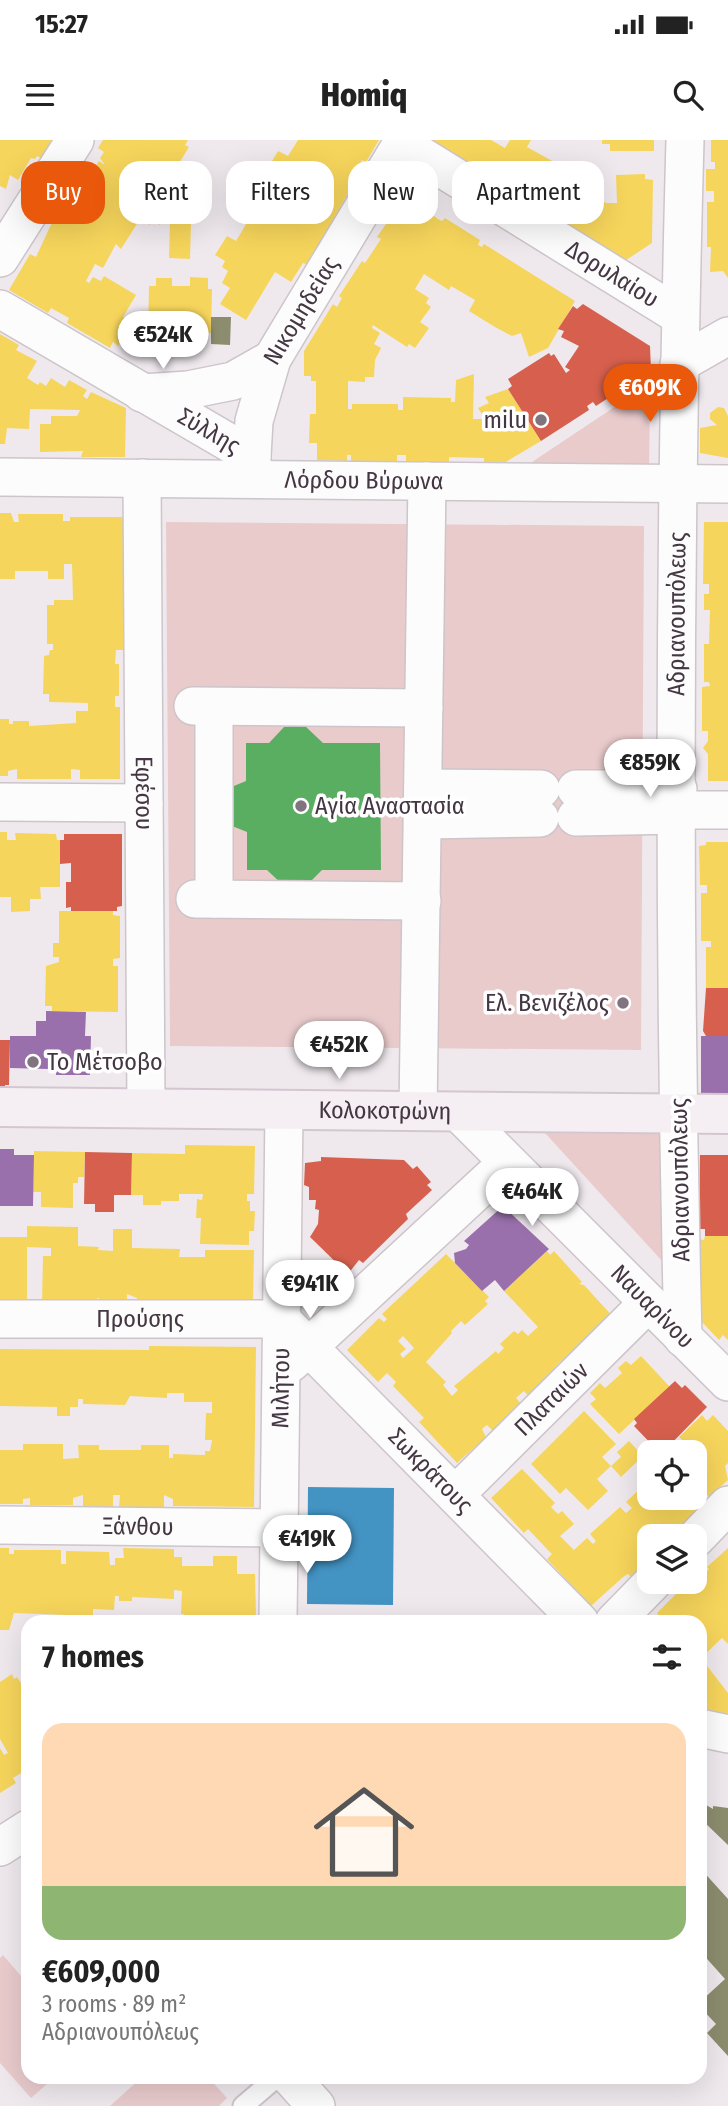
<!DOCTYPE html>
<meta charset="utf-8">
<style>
body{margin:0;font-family:"Fira Sans Condensed",sans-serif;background:#f2f2f2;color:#222;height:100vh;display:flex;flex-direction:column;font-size:26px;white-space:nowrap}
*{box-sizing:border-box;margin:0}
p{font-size:23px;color:#767676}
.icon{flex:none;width:38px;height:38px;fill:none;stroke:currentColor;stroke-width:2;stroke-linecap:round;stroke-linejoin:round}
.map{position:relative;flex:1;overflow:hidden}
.details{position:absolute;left:21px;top:1475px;width:686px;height:469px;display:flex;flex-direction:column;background:#fff;border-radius:21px;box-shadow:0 7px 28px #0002}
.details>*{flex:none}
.banner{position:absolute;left:21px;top:21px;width:686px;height:63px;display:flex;gap:14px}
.controls{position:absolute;left:637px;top:1300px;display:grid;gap:14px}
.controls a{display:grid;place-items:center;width:70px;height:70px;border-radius:14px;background:#fff;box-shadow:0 7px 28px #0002;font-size:35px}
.price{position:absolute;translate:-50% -60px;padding:0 16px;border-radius:24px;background:#fff;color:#222;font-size:23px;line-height:46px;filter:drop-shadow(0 2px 4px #0008)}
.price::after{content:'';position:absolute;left:50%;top:42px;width:21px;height:16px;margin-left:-10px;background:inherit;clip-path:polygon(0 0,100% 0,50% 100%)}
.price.on{background:#ea580c;color:#fff}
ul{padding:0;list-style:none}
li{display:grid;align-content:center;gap:14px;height:371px;padding:0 21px}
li+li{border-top:2px solid #e0e0e0}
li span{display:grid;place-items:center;height:217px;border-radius:21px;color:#555}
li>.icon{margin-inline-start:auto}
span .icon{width:126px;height:126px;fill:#fffc;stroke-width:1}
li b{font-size:30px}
h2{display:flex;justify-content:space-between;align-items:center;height:84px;padding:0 21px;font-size:30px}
.tag{padding:0 24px;border-radius:21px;background:#fff;box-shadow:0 7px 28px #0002;font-size:24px;line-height:63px}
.tag.on{background:#ea580c;color:#fff}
.status{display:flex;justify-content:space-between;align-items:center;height:49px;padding:0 35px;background:#fff;direction:ltr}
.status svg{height:19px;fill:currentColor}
header{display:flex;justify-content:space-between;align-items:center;height:91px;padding:0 21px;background:#fff;font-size:32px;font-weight:800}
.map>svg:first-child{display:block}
.green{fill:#e9cbcc}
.homes{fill:#f6d55c;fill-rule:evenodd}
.shops{fill:#d6604d}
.offices{fill:#9970ab}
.schools{fill:#4393c3}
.public{fill:#5aae61}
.industry{fill:#8c8c6e}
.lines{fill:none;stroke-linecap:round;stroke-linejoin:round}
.lane-casing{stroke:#ccc5ca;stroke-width:23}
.street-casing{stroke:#ccc5ca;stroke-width:40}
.secondary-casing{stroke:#d4c6d0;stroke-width:42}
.lane{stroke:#fdfcfc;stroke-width:19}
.street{stroke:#fdfcfc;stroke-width:37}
.secondary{stroke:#f5eff3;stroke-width:38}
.poi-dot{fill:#80757e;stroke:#fff;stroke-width:2.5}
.labels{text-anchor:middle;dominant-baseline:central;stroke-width:7;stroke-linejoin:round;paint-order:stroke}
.street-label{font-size:24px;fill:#443642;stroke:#fff}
.poi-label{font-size:24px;fill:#443642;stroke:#fff;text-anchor:end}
</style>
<div class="status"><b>15:27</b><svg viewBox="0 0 49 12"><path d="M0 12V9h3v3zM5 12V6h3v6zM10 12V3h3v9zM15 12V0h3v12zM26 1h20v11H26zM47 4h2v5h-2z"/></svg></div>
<header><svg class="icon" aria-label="menu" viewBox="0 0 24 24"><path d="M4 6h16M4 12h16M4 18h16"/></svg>Homiq<svg class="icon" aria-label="search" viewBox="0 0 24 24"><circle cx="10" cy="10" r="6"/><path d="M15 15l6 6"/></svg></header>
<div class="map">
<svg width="728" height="1966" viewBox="0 0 728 1966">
<rect width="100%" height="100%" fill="#efe9ee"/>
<path class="green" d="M650,251L649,332L523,328L622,262Z
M166,382L644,386L641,910L170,906Z
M545,993L661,994L663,1122Z
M3,1815L28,1844V1937H55L31,1958L0,1923V1818Z
M142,1937H208L227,1958L219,1966H110Z"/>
<path class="homes" d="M0,0H57L45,20L37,16L35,19L31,18L18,40L10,35L6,49L0,46Z
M103,0H188L185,5L189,7L162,51L159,48L156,53L173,63L160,85L152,81L150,85L140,79L121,109L116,104L103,128L95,124L86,141L89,143L93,137L101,141L104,136L136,155L123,177L132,182L118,206L113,202L110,208L67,183L69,178L51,168L48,173L9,150L30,114L36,117L55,76L67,82L72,74L68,71L99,21L105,25L100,18L104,12L98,8Z
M298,0H379L366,22L362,20L357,29L361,31L307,125L303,123L291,142L275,132L246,180L220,164L230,148L222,143L228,131L222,127L225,121L215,115L227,96L236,101L242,91L263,54L259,52L263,45L259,43L278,11L288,16Z
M434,0H491L505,8L510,0H531L527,7L554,22L545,37L593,65L600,58L606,63H617L616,35L645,34V39L653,40L652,103L620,124L530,74L536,65L528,61L427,12Z
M602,0H654V11H610V4H602Z
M711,0H728V138L723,131L710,132L711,107H707V62H714V51H706V29H715V22H711Z
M406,55L438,79L442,81L445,78L480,100L478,105L482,107L484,104L575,161L548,208L529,217L521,193L512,196L495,187L469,171L475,160L451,146L449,150L424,134L415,149L429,158L426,163L431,167L420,182L429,188L415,208L409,204L407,207L373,185L372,188L380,193L374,204L381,208L375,220L374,237H365V242L348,241V269H352V264H398V270H403V257L451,258V262H455L456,240L474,234L473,279H485V288L490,286L485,279L478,268L489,263L485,257L508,249L541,301L504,323L484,324V318L449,317V322H406V315H397V323L351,322V315H347V321L317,320V303H309L310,274H316V241H311V236H304V211L333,164L337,167L342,158L339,156L362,121L365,123L381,99L377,97Z
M170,83H191L190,119L169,118Z
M190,137L208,138V149H212L211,193L203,192V202L159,205V191H148L149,146H156V138H172V146H190Z
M0,194L19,205L16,210L37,221L27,238L38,245L40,242L46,246L51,238L65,247L69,240L87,250L83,256L87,259L91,252L126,268L125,317H81L83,311L40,312V284H51V276H77L80,270L30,269L29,289L7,288L5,304H0Z
M718,267L724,268L728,276V318L700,313V288L717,285L710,279V273Z
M0,373H11L14,382H19L18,374H63V381H70V377H123L124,510H116L115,524H119V556H115V567H120V639H80V630L71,629V639H17V629L8,631V636H0V579H9V584H13V581H29V586L76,583V571H88V563L49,562V554H43L44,516L49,515L50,510H53V504H47V465H54V460H73L72,424H64V439H48V431H15V439H0Z
M704,382H728V641H708V614L703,608L708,601V591H702V547L710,546L709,542H704V504H709L710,470H704V454H709V444H703Z
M0,692H7V700H16L15,693L56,694L57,700H60V747H40L41,759H30V771L11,772V757H0Z
M706,702H728V848H706V807H711V801H701V753H707V745H700L699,706L706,705Z
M59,771H113V775L120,776V818L113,819V826H118V872L52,871V866H45L46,826L59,822V817H53V803H59Z
M185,1005L255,1006L254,1054H247V1061H250V1071H255L254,1091H249V1105L200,1104L201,1078H196L197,1059L202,1060L203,1054H179V1061H161V1065H143V1055H131L132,1013L185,1014Z
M34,1011L85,1012L84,1037H78V1043H73V1068L41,1067V1052H33Z
M27,1086L78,1087V1106L99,1107L98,1110L113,1111V1089H132V1108L180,1109L179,1117H205V1110H254L253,1164L174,1159V1166L137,1165V1158L127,1154V1161L111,1162L97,1158V1162L42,1161L43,1116H51V1108L27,1107V1160H21V1164H0V1097H27Z
M705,1096H728V1200L723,1195L719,1200L701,1181L699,1099L704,1100Z
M547,1111L550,1115L554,1111L582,1142L579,1144L584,1145L615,1179L565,1225L561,1221L556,1226L554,1229L557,1233L530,1258L524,1251L516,1258L523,1266L495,1293L487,1285L482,1289L486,1297L457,1323L419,1282L424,1278L393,1246L396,1242L387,1233L378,1242L347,1210L379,1178L384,1182L387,1179L382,1174L446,1114L489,1157L485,1161L488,1164L465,1185L461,1181L451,1191L452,1193L426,1222L446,1242L443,1245L452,1256L458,1250L454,1246L496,1211L498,1214L504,1208L500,1204L514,1191L518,1194L522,1190L528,1196L538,1187L504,1151ZM403,1196L414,1208L403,1218L400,1214L406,1209L398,1201Z
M149,1206L256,1207L254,1367L173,1366V1359L164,1355V1368H119L120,1355H113V1367H83V1355L73,1358V1365H30V1358L23,1359V1364H0V1310H23V1304H63V1319L79,1318L78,1305H99V1310H141V1305H169V1318H173V1314L205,1315V1311H210L212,1300H205L206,1273H212V1262H184V1253H167V1258L130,1256L125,1265L83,1264V1259H78V1267H70V1276H57V1267L0,1266V1209L149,1210Z
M641,1216L670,1247L619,1294L590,1264L596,1259L590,1253L600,1243L605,1248L622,1233L618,1228L626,1221L631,1225Z
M584,1271L616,1304L602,1317L611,1326L597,1339L608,1351L588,1370L566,1348L560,1354L531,1324Z
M702,1275L707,1281L713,1275L728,1291V1323L725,1326L728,1340L709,1357L705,1353L699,1359L704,1364L700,1367L703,1370L674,1396H649V1420L631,1437L628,1434L623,1437L591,1466L547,1419L552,1414L547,1409L528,1389L524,1393L491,1358L522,1329L555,1363L551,1367L558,1374L562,1371L574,1384L560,1396L574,1410L587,1398L593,1404L596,1401L590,1394L620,1367L626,1373L632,1368L626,1362L649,1340V1358H695V1312L679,1297Z
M629,1301L643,1316L621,1337L611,1326L621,1317L617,1312Z
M0,1408H9V1414H14V1410H61V1424H66V1411L109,1412L110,1425H115V1418H124L123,1408L174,1409V1417H182V1426H213V1416H237V1434H255L256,1476L245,1477V1482H180L184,1474H181L182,1451L174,1450V1459L132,1457V1461H119V1456H115L114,1470L93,1469V1476L14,1473L9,1490H0Z
M728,1408V1504L722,1498L701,1518L728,1553V1583L700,1577V1482H653L659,1476L657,1473L677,1453L695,1442L701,1433L704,1435L709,1429L707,1427Z
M12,1534L14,1539L17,1537L28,1554V1634L26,1630L13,1638L16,1643L0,1653V1608L4,1615L8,1613L0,1599V1542Z"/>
<path class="shops" d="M583,164L650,206L651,230L596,266L593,262L587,266L589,270L541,301L508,249L512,246L508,239L549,213L551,216L554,214L566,233L570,230L565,227L579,206L561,197L564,191L558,189L573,166L577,169Z
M64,694H122V766L117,767V771H71V767L66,768V742H71V723L60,724V700H64Z
M706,848H728V896H706L703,891Z
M0,900H10L9,945H5V951H0Z
M85,1012L132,1013L131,1055H114V1072H95V1064H84Z
M700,1015H728V1096H705V1089H699Z
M321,1017L404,1020L413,1029L417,1026L431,1042L427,1045L432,1050L406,1074L408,1079L363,1123L359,1120L348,1134L310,1097L318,1084L319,1070L315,1069L316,1060H309V1047L304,1045L305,1023L321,1021Z
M675,1241L682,1248L685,1245L707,1267L664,1311L660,1307L657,1310L634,1286L637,1283L634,1279Z"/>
<path class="offices" d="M46,871L86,872L85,896H91L90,935H56V924H48V929L10,928V896H36V881H46Z
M701,896H728V955H701Z
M0,1009H14V1015H34L33,1066H0Z
M503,1066L549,1109L504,1151L495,1140L482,1151L455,1123L454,1113L466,1109L469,1105L464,1101Z"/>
<path class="schools" d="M308,1347L394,1348L393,1465L307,1464Z"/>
<path class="public" d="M305,586L323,603H380L381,730H322L306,746H284L267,730H247V692L227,684L229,648L246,641V603H269L284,587Z"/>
<path class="industry" d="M211,177H231L230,205L211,204Z
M701,1662L713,1669V1666L728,1668V1705L702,1680Z
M700,1728L728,1759V1916L707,1893L716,1884L700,1867V1862L725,1839L700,1811Z"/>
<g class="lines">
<defs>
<path id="lane" d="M243,1966L277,1937"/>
<g id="street">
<path id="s1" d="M402,4L680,176"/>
<path d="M0,118L75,0"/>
<path id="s2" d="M0,169L252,316V338"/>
<path d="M679,224L728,196"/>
<path d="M142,253L188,250L233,241L272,219"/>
<path id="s3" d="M252,316L254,281L272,219L404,0"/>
<path id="s4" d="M0,337L728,344"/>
<path id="s5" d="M142,338L146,968"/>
<path d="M193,566L424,568"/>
<path d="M423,648L541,649"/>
<path d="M576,649H678"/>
<path d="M0,662L144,663"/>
<path d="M679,670H728"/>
<path d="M576,677L678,675"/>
<path d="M423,680L540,678"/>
<path d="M195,759L422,761"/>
<path d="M214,759V567"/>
<path d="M418,971L427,341"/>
<path id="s6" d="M458,972L728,1242"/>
<path id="s7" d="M0,1179H281L580,1482"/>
<path id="s8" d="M683,1198C673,799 674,399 685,0"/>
<path d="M291,1223L507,1023"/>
<path id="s9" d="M455,1355L648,1163"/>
<path id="s10" d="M0,1385L278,1388"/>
<path d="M695,1399L728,1365"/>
<path id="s11" d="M278,1482L284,970"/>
<path d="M614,1482L653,1442"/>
<path d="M700,1588L728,1594"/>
<path d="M0,1707L28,1689"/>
<path d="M290,1937L316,1966"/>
</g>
<g id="secondary">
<path id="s12" d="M0,967L728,974"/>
</g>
</defs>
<use href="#lane" class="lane-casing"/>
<use href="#street" class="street-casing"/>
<use href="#secondary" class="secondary-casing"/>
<use href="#lane" class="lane"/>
<use href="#street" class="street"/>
<use href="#secondary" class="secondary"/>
</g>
<g class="poi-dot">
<circle cx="541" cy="280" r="7"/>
<circle cx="301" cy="666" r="7"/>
<circle cx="623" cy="863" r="7"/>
<circle cx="33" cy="922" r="7"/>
</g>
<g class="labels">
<g class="street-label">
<text stroke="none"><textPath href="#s1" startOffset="247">Δορυλαίου</textPath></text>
<text stroke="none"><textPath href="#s3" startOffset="156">Νικομηδείας</textPath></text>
<text stroke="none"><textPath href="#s2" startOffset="242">Σύλλης</textPath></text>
<text stroke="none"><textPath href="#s4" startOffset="364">Λόρδου Βύρωνα</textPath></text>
<text stroke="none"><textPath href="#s8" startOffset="724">Αδριανουπόλεως</textPath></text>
<text stroke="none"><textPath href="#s5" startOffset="315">Εφέσου</textPath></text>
<text stroke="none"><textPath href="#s12" startOffset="385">Κολοκοτρώνη</textPath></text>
<text transform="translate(680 1040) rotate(-91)">Αδριανουπόλεως</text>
<text stroke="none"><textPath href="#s6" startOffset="275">Ναυαρίνου</textPath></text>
<text stroke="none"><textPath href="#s7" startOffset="140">Προύσης</textPath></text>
<text stroke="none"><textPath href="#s11" startOffset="234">Μιλήτου</textPath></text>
<text stroke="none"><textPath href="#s9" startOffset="136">Πλαταιών</textPath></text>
<text stroke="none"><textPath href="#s7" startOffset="494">Σωκράτους</textPath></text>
<text stroke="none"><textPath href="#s10" startOffset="138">Ξάνθου</textPath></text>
</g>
<g class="poi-label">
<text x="527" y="280">milu</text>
<text x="315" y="666" text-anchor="start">Αγία Αναστασία</text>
<text x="609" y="863">Ελ. Βενιζέλος</text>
<text x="47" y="922" text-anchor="start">Το Μέτσοβο</text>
</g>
</g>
</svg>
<div class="controls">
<a><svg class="icon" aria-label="locate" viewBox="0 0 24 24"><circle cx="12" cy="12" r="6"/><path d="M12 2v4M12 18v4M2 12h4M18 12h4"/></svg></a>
<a><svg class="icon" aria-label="layers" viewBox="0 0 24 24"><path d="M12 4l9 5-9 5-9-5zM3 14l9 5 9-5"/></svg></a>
</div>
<b class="price" style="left:163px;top:231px">€524K</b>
<b class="price on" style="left:650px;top:284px">€609K</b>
<b class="price" style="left:650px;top:659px">€859K</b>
<b class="price" style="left:339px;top:941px">€452K</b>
<b class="price" style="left:532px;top:1088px">€464K</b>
<b class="price" style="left:310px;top:1180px">€941K</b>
<b class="price" style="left:307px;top:1435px">€419K</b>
<div class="banner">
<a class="tag on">Buy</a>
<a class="tag">Rent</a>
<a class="tag">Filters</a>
<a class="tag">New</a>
<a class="tag">Apartment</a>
</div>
<section class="details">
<h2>7 homes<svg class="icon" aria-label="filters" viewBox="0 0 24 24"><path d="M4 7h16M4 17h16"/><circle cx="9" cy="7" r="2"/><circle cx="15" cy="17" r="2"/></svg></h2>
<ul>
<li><span style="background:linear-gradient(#ffd9b3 75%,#8fb573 0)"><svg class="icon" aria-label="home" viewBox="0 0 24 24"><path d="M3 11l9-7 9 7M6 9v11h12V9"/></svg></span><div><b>€609,000</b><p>3 rooms · 89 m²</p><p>Αδριανουπόλεως</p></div></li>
</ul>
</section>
</div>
